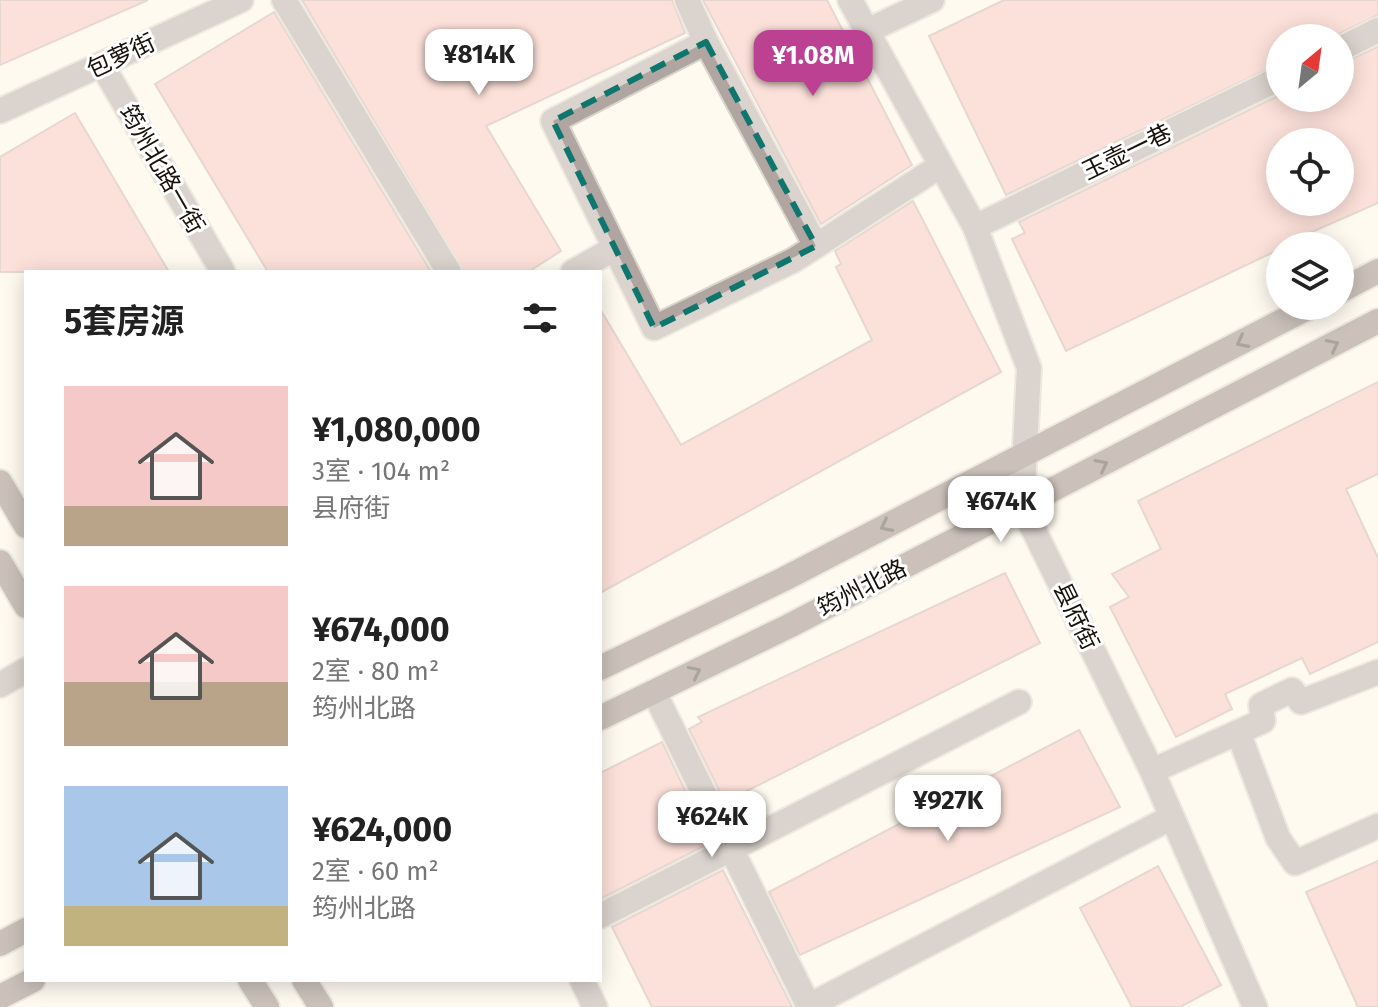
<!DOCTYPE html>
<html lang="zh">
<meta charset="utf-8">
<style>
body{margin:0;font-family:"Fira Sans","Noto Sans SC",sans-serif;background:#f6f6f6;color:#222;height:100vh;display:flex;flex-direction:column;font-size:30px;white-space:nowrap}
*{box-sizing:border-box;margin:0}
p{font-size:26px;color:#767676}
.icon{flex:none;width:44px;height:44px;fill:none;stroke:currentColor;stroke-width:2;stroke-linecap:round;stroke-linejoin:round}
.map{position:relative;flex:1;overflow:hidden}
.drawer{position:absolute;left:24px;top:270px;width:578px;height:712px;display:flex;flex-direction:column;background:#fff;border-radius:0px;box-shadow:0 4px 20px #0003}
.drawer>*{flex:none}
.needle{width:52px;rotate:29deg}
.tools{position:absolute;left:1266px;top:24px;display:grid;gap:16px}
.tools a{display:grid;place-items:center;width:88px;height:88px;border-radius:50%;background:#fff;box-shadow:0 4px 20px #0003;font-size:40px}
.price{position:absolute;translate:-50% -68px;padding:0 18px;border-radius:16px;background:#fff;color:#222;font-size:26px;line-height:52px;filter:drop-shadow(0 2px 4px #0008)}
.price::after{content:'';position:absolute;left:50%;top:48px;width:24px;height:18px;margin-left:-12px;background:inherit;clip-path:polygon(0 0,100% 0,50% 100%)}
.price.current{background:#bc4193;color:#fff}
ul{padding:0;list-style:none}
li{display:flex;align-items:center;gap:24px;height:200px;padding:0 40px}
li span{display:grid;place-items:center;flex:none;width:224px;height:160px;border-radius:0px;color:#555}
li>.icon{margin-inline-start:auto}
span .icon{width:96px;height:96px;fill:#fffc;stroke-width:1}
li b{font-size:34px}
h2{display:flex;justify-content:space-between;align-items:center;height:96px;padding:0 40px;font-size:34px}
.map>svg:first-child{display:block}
.building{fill:#fbc4bf;stroke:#caaeab;stroke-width:2;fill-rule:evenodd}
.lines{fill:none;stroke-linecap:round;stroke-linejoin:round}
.street-casing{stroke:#d9d5cb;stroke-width:28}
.secondary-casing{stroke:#d9d5cb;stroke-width:28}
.street{stroke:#b1a5a2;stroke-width:24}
.secondary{stroke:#8e7c78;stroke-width:24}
.oneway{stroke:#473d37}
.marked{fill:none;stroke:#0f766e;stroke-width:6;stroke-dasharray:16 10;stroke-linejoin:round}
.labels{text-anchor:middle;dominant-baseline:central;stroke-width:6;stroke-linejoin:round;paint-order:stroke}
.street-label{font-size:24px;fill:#17130b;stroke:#fff}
</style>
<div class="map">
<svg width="1378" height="1007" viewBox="0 0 1378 1007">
<rect width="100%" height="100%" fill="#fefaf0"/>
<path class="building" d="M0,0H148L0,65Z
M302,0H672L685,33L486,126L561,251L528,272H464Z
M703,0H827L912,165L821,224Z
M1004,0H1378V15L1330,38H1280V63L1006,195L929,36Z
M274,12L431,272H268L155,84Z
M1378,47V203L1280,246V249L1066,351L1012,239L1025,233L1019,222L1280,95V98H1340V64ZM1280,142H1340V202H1280Z
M75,113L169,272H0V157Z
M913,201L1001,372L600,593V309L681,445L872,340L836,267L841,264L835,251Z
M1378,382V474L1346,489L1378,558V642L1310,674L1302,658L1225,694L1232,709L1176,737L1110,607L1129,597L1112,574L1161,549L1138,501Z
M1005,573L1040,643L725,802L689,729L702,722L698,717Z
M1079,730L1120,807L800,955L769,892Z
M662,742L710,843L600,899V773Z
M1378,861V1007H1358L1306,892Z
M1158,866L1221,985L1180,1007H1132L1080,908Z
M723,870L792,1007H652L612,927Z"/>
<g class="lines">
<defs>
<path id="street" d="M284,0L449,272
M687,0L706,42
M850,0L975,227L1029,368L1022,506L1152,771L1255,1007
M865,32L932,0
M1340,49L1378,30
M102,65L223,272
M0,111L241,0
M975,227L1280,78
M816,246L706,42L553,121L654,328L794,260L940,166
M573,272L615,248
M0,685L26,670
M654,692L809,1007
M1238,732L1278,838L1295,863L1378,826
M1152,771L1263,721L1261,705L1292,690L1301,702L1378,672
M600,916L1019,702
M582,980L595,1007
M809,1006L1172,817"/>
<path id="secondary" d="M1340,291L1378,271
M0,482L26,526
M0,562L26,606
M600,668L784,579L1311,306
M600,718L789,626L1378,321
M0,944L26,930
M250,980L267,1007
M304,980L321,1007
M0,997L33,980"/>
</defs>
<use href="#street" class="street-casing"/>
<use href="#secondary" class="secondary-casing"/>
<use href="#street" class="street"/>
<use href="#secondary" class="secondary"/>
</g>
<defs><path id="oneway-chevron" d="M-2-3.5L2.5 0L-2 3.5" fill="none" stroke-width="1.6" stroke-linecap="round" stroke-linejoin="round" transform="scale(2)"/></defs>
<g class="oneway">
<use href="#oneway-chevron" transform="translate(1242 342) rotate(153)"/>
<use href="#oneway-chevron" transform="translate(1333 345) rotate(-27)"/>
<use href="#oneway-chevron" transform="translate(1102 465) rotate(-27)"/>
<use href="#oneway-chevron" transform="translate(886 526) rotate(153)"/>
<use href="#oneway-chevron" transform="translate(695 672) rotate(-26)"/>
</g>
<path d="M0 0H1378V1007H0ZM706,42L816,246L654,328L553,121Z" fill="#fefaf0" fill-opacity=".55" fill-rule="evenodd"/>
<path class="marked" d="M706,42L816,246L654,328L553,121Z"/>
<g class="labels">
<g class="street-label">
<text transform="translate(121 56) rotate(-25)">包萝街</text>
<text transform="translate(1127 152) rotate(-26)">玉壶一巷</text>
<text transform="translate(162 169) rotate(60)">筠州北路一街</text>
<text transform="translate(862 588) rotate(-27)">筠州北路</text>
<text transform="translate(1076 616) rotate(64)">县府街</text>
</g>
</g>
</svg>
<div class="tools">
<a><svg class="needle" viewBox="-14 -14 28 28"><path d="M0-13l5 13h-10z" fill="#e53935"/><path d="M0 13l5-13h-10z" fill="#767676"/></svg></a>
<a><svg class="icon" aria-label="locate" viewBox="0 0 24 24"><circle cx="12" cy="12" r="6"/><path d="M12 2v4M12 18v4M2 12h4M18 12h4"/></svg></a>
<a><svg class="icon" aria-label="layers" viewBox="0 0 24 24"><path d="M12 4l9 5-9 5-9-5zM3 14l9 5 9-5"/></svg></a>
</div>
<b class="price" style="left:479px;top:97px">¥814K</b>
<b class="price current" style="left:813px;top:98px">¥1.08M</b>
<b class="price" style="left:1001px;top:544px">¥674K</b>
<b class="price" style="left:948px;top:843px">¥927K</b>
<b class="price" style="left:712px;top:859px">¥624K</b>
<section class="drawer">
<h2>5套房源<svg class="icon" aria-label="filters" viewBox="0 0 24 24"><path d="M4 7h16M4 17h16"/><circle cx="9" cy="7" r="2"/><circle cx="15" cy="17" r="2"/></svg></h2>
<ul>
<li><span style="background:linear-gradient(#f6c9c9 75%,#b9a48a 0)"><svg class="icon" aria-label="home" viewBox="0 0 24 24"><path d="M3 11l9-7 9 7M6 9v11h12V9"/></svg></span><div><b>¥1,080,000</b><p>3室 · 104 m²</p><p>县府街</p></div></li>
<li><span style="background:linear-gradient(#f6c9c9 60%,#b9a48a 0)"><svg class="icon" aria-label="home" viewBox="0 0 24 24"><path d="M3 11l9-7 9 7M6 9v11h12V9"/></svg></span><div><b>¥674,000</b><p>2室 · 80 m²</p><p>筠州北路</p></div></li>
<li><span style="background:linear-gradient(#a9c7e8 75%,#c2b280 0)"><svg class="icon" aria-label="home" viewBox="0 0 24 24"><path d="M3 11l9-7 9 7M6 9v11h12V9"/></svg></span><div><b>¥624,000</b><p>2室 · 60 m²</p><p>筠州北路</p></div></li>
</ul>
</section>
</div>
